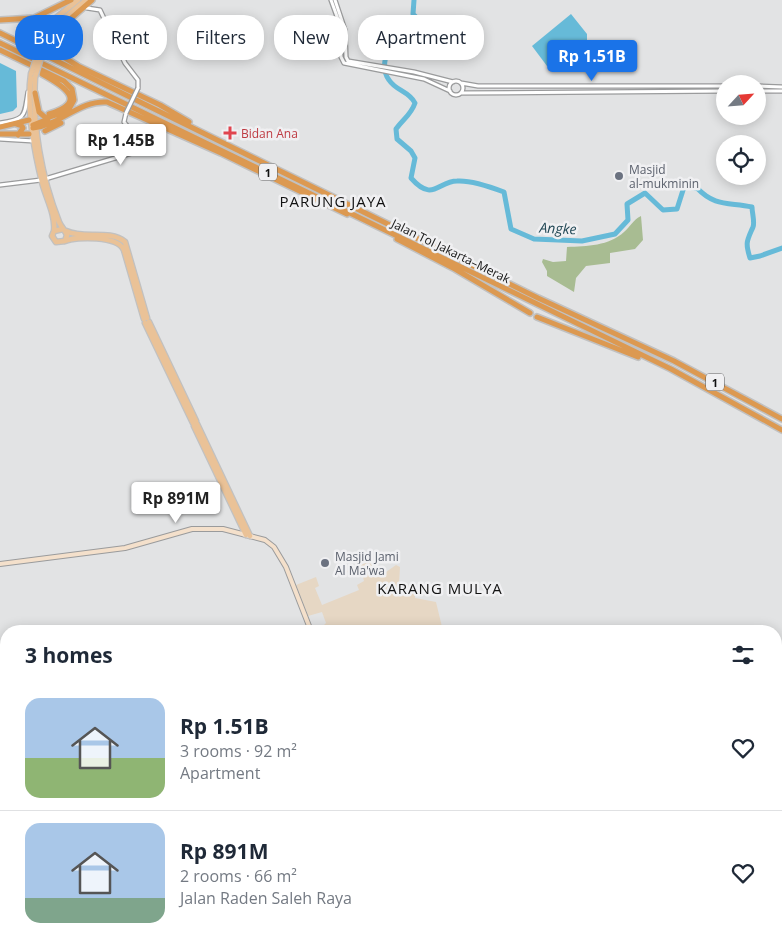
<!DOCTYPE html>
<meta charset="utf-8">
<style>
body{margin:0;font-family:"Open Sans",sans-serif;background:#f2f2f3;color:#1f2937;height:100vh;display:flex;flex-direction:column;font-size:19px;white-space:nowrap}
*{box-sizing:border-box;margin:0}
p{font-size:16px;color:#747a83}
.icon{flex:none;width:28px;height:28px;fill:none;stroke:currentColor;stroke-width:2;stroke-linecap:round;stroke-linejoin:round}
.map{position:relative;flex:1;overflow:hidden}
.drawer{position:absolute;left:0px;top:625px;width:782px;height:321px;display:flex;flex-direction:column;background:#fff;border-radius:20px 20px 0 0;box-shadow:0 2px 12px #0003}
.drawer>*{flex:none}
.top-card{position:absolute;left:15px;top:15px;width:500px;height:45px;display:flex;gap:10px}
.needle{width:32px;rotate:64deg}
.tools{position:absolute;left:716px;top:75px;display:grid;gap:10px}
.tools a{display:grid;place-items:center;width:50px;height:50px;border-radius:50%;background:#fff;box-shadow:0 2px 12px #0003;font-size:25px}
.price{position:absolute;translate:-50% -42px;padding:0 11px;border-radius:5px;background:#fff;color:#222;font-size:16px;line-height:32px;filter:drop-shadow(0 1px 2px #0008)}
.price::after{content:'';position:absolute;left:50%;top:30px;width:15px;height:11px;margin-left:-8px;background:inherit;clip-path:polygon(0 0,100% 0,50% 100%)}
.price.on{background:#1a73e8;color:#fff}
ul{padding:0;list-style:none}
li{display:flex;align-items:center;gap:15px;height:125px;padding:0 25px}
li+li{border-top:1px solid #e0e1e3}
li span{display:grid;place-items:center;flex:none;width:140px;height:100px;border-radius:15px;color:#555}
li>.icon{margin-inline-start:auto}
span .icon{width:60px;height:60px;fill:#fffc;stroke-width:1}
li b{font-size:21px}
h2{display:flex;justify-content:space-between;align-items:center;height:60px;padding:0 25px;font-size:21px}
.tag{padding:0 18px;border-radius:20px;background:#fff;box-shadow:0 2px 12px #0003;font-size:18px;line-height:45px}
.tag.on{background:#1a73e8;color:#fff}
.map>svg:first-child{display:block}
.industrial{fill:#e6d7c4}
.green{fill:#a8bc92}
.water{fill:#66bad8}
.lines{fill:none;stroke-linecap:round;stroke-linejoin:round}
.river{stroke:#66bad8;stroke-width:5}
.tertiary-casing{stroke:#9a9b9c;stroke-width:5.5}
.secondary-casing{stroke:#9a9b9c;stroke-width:6}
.primary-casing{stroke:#c1c1c1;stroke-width:7}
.motorway-casing{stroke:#c1c1c1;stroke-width:8}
.tertiary{stroke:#fff;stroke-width:3}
.secondary{stroke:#f4e0cb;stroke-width:4}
.primary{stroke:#eac297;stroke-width:4.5}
.motorway{stroke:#dc9951;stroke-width:5}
.tertiary-bridge-casing{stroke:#9a9b9c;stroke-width:5.5;stroke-linecap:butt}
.primary-bridge-casing{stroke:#c1c1c1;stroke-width:7;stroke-linecap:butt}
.tertiary-bridge{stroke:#fff;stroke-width:3}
.primary-bridge{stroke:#eac297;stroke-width:4.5}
.health-dot{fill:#e0444e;stroke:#f0f0f2;stroke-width:2}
.worship-dot{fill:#6b7280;stroke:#f0f0f2;stroke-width:2}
.labels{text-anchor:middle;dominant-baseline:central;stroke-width:5;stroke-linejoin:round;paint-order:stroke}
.shield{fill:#f0f0f2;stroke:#555;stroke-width:1}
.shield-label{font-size:11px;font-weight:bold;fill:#121212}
.health-label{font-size:12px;fill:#be3a42;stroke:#f0f0f2;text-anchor:start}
.worship-label{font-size:12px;fill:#5b616d;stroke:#f0f0f2;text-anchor:start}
.street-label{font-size:12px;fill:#121212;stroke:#f0f0f2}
.water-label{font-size:14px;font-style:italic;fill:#234956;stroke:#f0f0f2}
.quarter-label{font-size:15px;letter-spacing:1px;fill:#121212;stroke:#f0f0f2}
</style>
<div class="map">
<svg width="782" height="946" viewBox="0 0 782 946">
<rect width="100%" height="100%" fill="#e2e3e4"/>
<path class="industrial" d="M370,561L376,576L379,577L396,565L400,567L399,584L415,587V598L436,602L443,631H313L321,628L326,623L322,612L308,616L296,585L316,577L319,586L315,588L322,605L359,590L357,585L364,581L362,573L350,577L347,571Z"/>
<path class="green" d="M641,216L643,240L635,249L610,253V263L586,266L576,278L574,292L547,276V271L542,262L543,259L553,262L566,261L567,247C587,246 609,246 624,232C631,226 633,220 641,216Z"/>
<path class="water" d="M571,14L587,34V65L547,66L532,46Z
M0,63L16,71L17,107L13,111L0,114Z"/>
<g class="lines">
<path class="river" d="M414,0L413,14L420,21L438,24L442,33L437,40L429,45C420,43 407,39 398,43C384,48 381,69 389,80C396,91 409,91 415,103C411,115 403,119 396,129L397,139L411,151L415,158L411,178C433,203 438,181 457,181C471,180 491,187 504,192L511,229L534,239L582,241L615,234L628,220L627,204L645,193L663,210L677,209L684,187L697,188C715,207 729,202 752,207C752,213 755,222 753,227C747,241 745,242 750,258L760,256L782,248"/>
<defs>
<path id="tertiary" d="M331,0L339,22L341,57L344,63L424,79L450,91
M335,0L345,30L346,57L348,61L414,72L453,82
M87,8L100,10L125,63L138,80V88
M449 88a7 7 0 1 1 14 0a7 7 0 1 1-14 0Z
M461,83L478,86H725
M758,86L782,87
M758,91H782
M461,93L725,91
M0,123C27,119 24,116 28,92
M0,139L34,141
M45,179L142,150L140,142L124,122L126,113
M0,185L41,180
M649,940L682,946
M676,940L709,946
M626,946L627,940"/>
<path id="secondary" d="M0,564L125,548L192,529H223L265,540L274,547L286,567L311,631
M776,732H782"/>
<path id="primary" d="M41,44L56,18L78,0
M45,45L55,26L86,0
M31,74C26,108 34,149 42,182C46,198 56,215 54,231
M35,77C32,125 41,177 59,222C61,227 65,230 67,235L65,241L56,242L52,236L54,231L63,229
M66,231C84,240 109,229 125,242L147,318
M65,241C77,236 118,236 124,250L144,319
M149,322L196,421
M145,323L193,423
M197,424L250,536
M194,426L246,535"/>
<path id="motorway" d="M92,0L61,27L56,39L58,50L65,58L78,66L160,105L189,122
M0,20L34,18L71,0
M0,33L538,298L674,361L782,419
M0,43L671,369L782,430
M0,50L64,81L72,89L74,100L68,111L46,118L39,112L35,93
M42,74C64,86 89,102 49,114
M16,124L22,126L23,128L18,135
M33,125L48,119
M0,127L29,120
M33,128C60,125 80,100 107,102L221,153L347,214
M45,131L61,123
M0,134H29
M397,239L455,269L530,313
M537,317L638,357"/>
</defs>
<use href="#tertiary" class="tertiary-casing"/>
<use href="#secondary" class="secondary-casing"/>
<use href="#primary" class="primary-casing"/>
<use href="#motorway" class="motorway-casing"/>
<use href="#tertiary" class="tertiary"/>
<use href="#secondary" class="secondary"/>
<use href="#primary" class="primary"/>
<use href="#motorway" class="motorway"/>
<defs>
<path id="tertiary-bridge" d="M126,113L138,88"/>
<path id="primary-bridge" d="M31,74L41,44
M35,77L45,45"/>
</defs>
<use href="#tertiary-bridge" class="tertiary-bridge-casing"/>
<use href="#primary-bridge" class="primary-bridge-casing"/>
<use href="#tertiary-bridge" class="tertiary-bridge"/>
<use href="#primary-bridge" class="primary-bridge"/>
</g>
<path class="health-dot" d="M227.5 125.5h5v5h5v5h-5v5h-5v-5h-5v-5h5z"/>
<g class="worship-dot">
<circle cx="619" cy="176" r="5"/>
<circle cx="325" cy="563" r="5"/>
</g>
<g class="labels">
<g class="shield">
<rect x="259" y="163.5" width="18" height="17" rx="4"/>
<rect x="706" y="373.5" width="18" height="17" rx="4"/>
</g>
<g class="shield-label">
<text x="268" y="172">1</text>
<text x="715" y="382">1</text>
</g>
<g class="health-label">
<text x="241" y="133">Bidan Ana</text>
</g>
<g class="worship-label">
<text x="629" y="169">Masjid<tspan x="629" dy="14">al-mukminin</tspan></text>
<text x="335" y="556">Masjid Jami<tspan x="335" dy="14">Al Ma'wa</tspan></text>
</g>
<g class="street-label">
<text transform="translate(451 251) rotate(26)">Jalan Tol Jakarta–Merak</text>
</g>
<g class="water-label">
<text transform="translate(558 228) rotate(3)">Angke</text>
</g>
<g class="quarter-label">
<text x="333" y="201">PARUNG JAYA</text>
<text x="440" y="588">KARANG MULYA</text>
</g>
</g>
</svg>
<div class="tools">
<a><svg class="needle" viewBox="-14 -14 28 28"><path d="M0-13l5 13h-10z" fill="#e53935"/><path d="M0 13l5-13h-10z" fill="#747a83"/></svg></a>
<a><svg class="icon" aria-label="locate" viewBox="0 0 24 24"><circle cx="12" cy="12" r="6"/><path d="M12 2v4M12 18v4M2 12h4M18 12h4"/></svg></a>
</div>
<b class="price on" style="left:592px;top:82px">Rp 1.51B</b>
<b class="price" style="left:121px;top:166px">Rp 1.45B</b>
<b class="price" style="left:176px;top:524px">Rp 891M</b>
<div class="top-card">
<a class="tag on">Buy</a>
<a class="tag">Rent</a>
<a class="tag">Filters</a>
<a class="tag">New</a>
<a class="tag">Apartment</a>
</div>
<section class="drawer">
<h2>3 homes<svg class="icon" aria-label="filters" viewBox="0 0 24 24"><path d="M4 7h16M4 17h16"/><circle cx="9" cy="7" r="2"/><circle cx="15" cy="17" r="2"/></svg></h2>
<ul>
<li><span style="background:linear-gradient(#a9c7e8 60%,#8fb573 0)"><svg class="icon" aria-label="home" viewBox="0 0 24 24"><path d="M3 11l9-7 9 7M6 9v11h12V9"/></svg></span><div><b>Rp 1.51B</b><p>3 rooms · 92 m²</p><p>Apartment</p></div><svg class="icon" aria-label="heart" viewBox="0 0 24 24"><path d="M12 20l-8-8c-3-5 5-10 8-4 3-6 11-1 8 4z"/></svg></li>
<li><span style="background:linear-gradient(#a9c7e8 75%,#7fa58c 0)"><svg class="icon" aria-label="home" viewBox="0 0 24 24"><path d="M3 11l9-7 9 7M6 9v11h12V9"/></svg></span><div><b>Rp 891M</b><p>2 rooms · 66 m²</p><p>Jalan Raden Saleh Raya</p></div><svg class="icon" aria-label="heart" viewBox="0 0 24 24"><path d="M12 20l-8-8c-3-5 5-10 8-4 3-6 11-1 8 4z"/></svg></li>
</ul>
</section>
</div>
